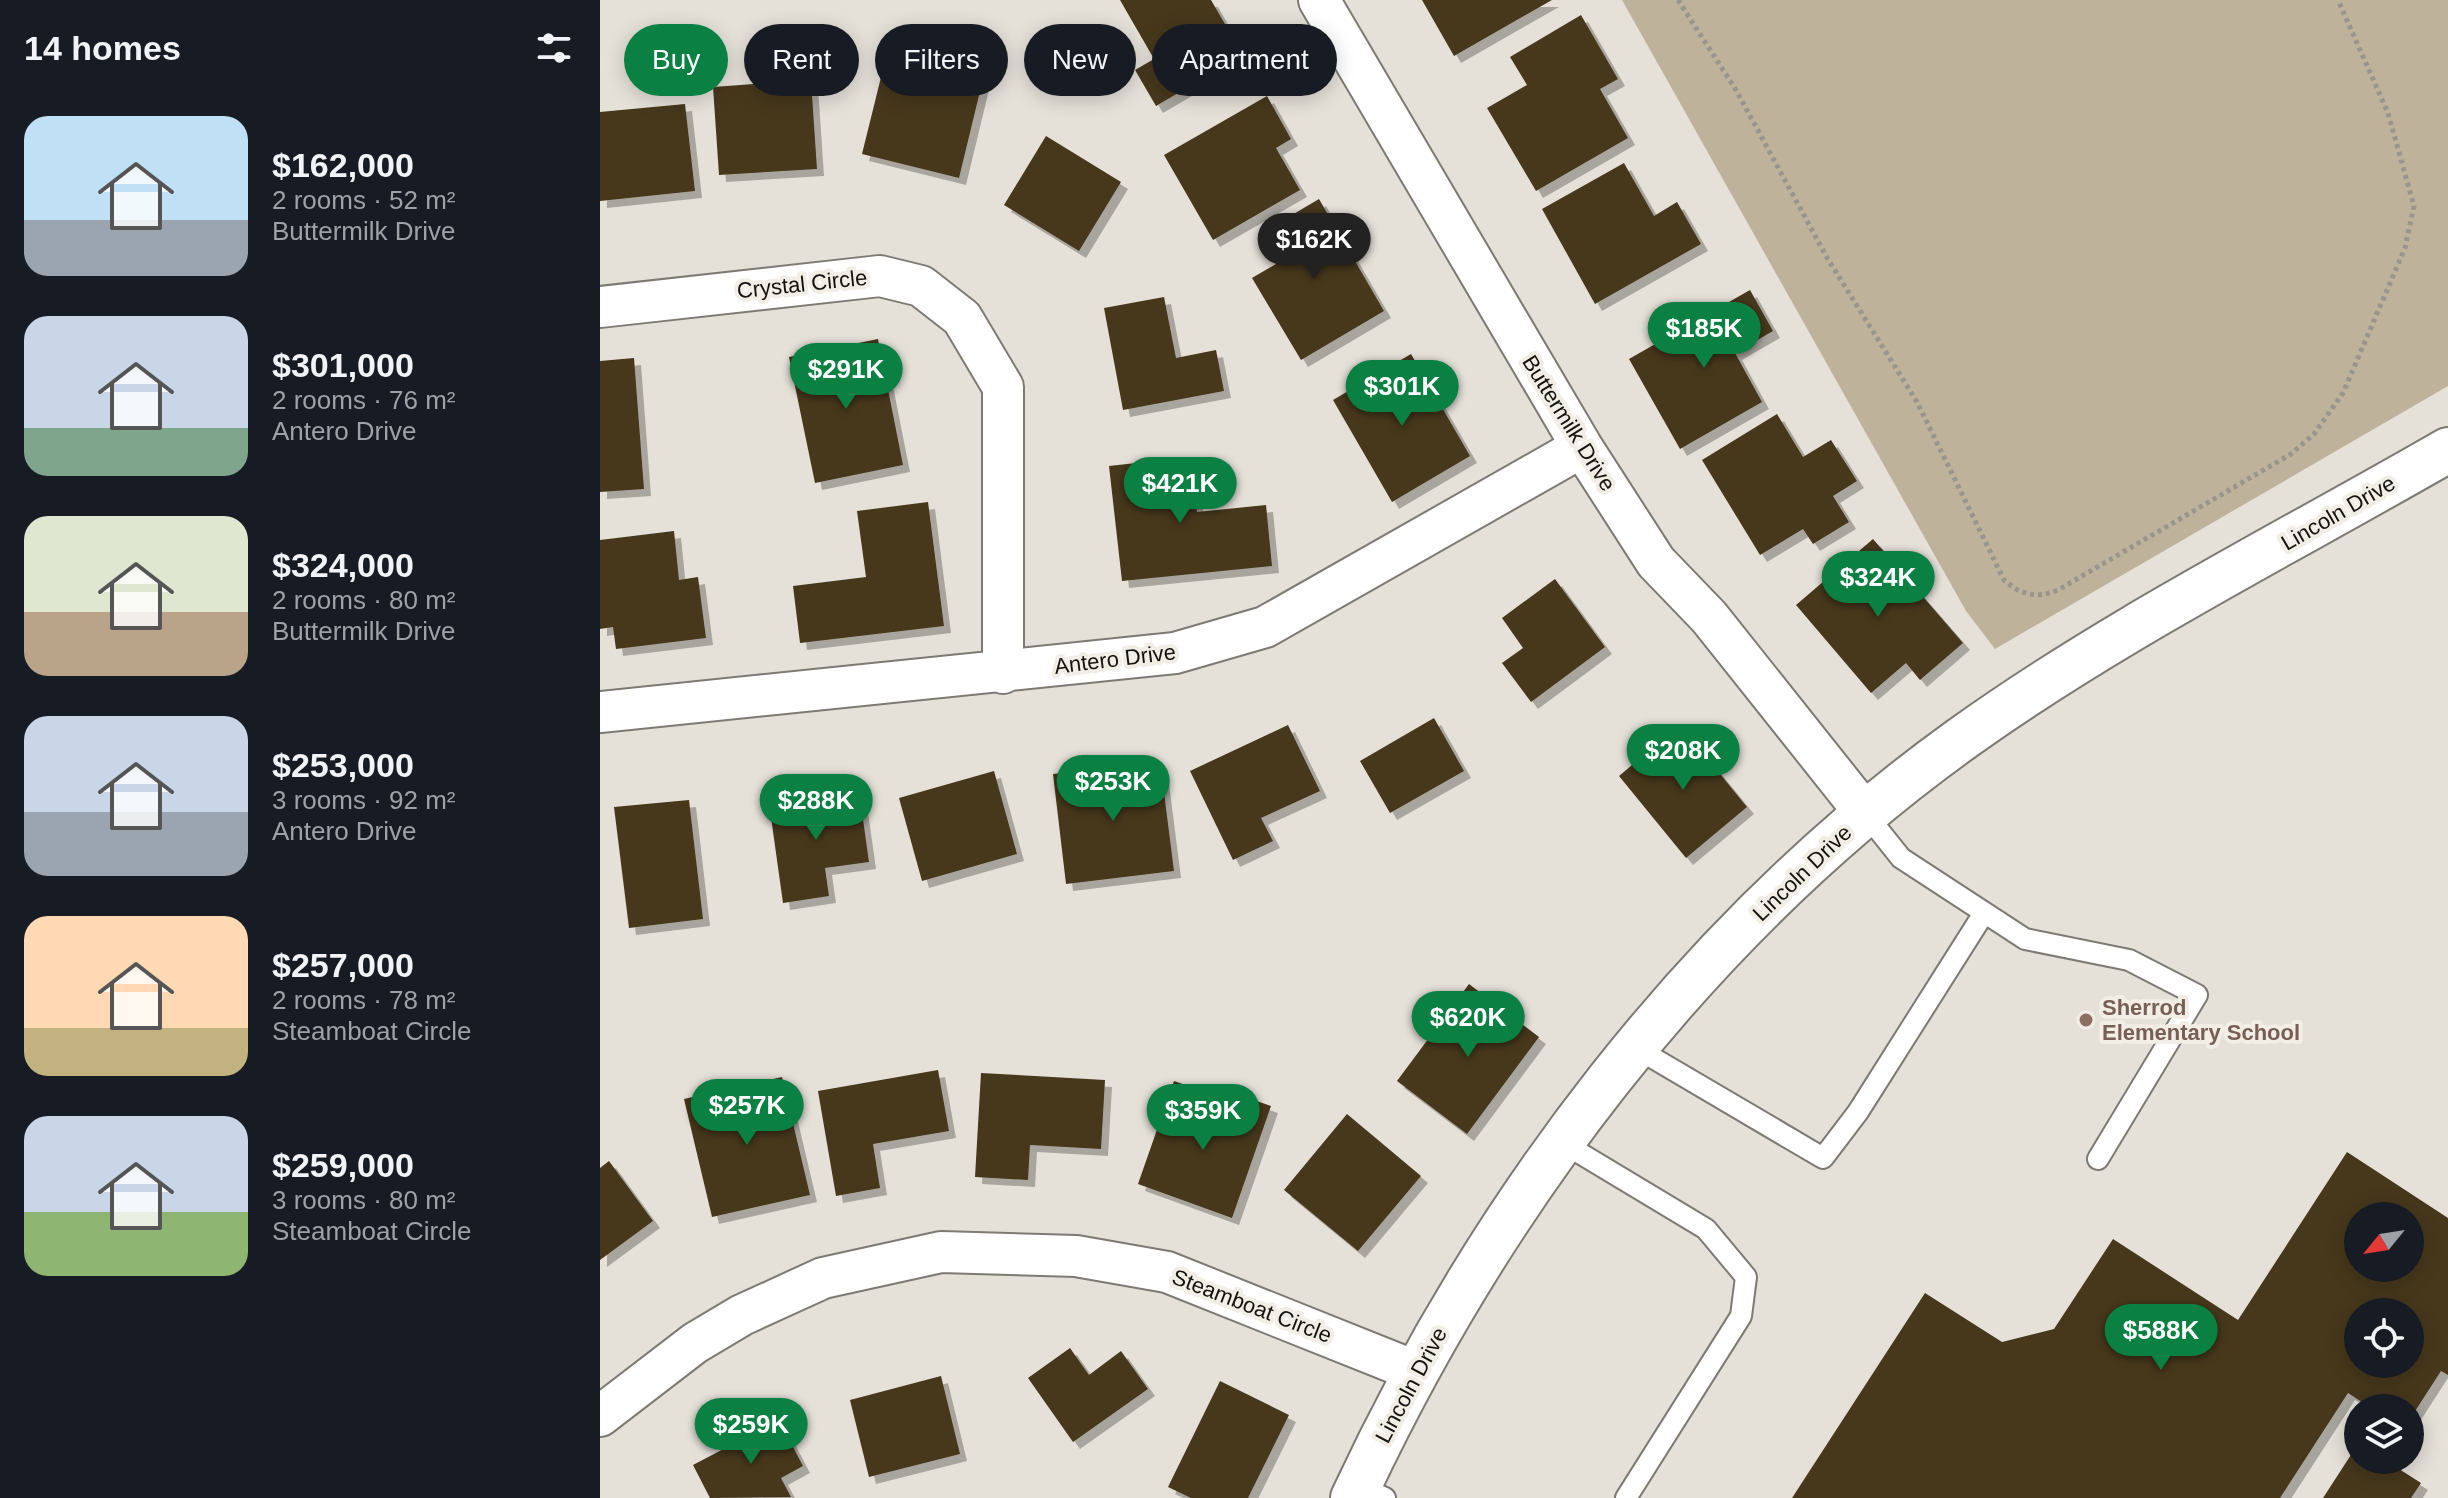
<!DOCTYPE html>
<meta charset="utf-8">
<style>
body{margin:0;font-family:Arial,sans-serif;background:#242831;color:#f1f3f6;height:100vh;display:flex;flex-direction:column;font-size:30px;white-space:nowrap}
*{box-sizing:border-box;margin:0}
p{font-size:26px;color:#9ea1a6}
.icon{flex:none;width:44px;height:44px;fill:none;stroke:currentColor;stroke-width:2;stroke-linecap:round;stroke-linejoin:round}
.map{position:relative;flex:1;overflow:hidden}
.sheet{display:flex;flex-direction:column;background:#171b24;width:600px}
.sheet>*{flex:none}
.guide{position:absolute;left:24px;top:24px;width:760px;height:72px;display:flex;gap:16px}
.needle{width:52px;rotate:240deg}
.tools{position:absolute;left:1744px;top:1202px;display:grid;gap:16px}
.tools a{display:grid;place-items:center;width:80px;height:80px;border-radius:50%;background:#171b24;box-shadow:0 4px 20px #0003;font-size:40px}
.price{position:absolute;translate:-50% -68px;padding:0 18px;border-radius:28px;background:#0b8043;color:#fff;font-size:26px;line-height:52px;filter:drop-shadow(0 2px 4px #0008)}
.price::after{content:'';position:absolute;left:50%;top:48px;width:24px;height:18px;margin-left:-12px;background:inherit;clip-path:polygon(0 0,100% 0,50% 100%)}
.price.on{background:#222;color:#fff}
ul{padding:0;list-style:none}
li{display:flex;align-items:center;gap:24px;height:200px;padding:0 24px}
li span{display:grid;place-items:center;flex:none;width:224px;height:160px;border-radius:24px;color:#555}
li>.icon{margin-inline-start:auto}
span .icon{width:96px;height:96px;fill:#fffc;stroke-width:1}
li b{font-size:34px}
h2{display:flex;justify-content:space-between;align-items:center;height:96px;padding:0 24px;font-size:34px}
.tag{padding:0 28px;border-radius:36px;background:#171b24;box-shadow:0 4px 20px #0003;font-size:28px;line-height:72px}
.tag.on{background:#0b8043;color:#fff}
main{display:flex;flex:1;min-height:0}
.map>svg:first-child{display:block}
.green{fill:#bfb29b}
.building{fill:#47371b;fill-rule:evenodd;filter:url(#shadow)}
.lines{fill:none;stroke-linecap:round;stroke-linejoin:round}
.service-casing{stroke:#7e7a73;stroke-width:24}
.minor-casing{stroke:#7e7a73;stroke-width:44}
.tertiary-casing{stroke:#7e7a73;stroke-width:48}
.path{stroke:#97958e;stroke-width:5;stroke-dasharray:4 4;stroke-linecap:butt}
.service{stroke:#fff;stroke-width:20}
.minor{stroke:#fff;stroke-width:40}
.tertiary{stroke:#fff;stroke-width:44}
.education-dot{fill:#8d6e63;stroke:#f2eee6;stroke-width:3}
.labels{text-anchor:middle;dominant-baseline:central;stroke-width:8;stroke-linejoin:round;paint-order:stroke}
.street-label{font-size:22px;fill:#141310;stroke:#f2eee6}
.education-label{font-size:22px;font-weight:bold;fill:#785e54;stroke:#f2eee6;text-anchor:start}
</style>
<main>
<section class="sheet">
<h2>14 homes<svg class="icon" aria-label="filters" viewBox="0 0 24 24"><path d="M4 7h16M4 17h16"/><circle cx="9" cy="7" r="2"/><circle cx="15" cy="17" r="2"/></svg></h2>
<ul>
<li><span style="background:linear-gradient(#bfe0f5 65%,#9aa5b1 0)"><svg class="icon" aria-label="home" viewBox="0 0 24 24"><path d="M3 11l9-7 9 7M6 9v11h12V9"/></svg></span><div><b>$162,000</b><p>2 rooms · 52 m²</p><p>Buttermilk Drive</p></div></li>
<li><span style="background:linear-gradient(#c9d6e8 70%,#7fa58c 0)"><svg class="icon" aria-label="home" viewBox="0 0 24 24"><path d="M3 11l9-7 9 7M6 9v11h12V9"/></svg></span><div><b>$301,000</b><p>2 rooms · 76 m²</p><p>Antero Drive</p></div></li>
<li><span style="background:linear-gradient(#dfe7d0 60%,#b9a48a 0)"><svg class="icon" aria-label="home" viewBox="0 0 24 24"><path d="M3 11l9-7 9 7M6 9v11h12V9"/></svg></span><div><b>$324,000</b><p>2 rooms · 80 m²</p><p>Buttermilk Drive</p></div></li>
<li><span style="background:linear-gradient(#c9d6e8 60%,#9aa5b1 0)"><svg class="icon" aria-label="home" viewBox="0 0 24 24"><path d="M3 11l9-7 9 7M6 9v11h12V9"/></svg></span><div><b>$253,000</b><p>3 rooms · 92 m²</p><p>Antero Drive</p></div></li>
<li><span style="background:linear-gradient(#ffd9b3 70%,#c2b280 0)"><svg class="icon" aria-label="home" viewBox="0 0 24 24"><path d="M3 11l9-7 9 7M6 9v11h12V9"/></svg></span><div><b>$257,000</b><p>2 rooms · 78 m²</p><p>Steamboat Circle</p></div></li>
<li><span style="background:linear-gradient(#c9d6e8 60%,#8fb573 0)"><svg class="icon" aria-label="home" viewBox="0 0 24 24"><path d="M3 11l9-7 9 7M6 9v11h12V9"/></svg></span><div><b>$259,000</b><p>3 rooms · 80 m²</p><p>Steamboat Circle</p></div></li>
</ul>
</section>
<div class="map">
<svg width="1848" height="1498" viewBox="0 0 1848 1498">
<defs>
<filter id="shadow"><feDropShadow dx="7" dy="7" stdDeviation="0" flood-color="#0004"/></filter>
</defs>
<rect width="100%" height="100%" fill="#e5e1d9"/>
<path class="green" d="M1022,0H1848V386L1395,649L1366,611Z"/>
<path class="building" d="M520,0H611L643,55L556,106L535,70L554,59Z
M822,0H952L854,56Z
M981,15L1018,79L1000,89L1028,138L936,191L887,108L927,85L910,57Z
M348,40L390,50L359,178L262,154L286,57L341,70Z
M211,80L217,169L119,175L113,87Z
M667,96L691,139L676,148L700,190L613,240L564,155Z
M85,104L95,191L0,201V112Z
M446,136L521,182L479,251L404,205Z
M1024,163L1054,216L1077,202L1101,244L995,304L942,209Z
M719,199L784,311L701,360L652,278L676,264L658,235Z
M1150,290L1173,331L1135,353L1162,402L1080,449L1029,359Z
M564,297L576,358L616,350L624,391L523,410L504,308Z
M278,339L303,465L215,483L189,357Z
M811,354L870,456L792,502L733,400Z
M34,358L44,489L0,492V361Z
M1177,414L1203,457L1231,440L1257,481L1233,496L1249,522L1213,544L1203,529L1160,555L1102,460Z
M591,457L597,512L666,505L672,566L522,581L509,466Z
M328,502L344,626L200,643L193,586L266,577L257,511Z
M74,531L79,580L98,577L106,638L16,649L13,627L0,629V540Z
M1273,539L1363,643L1320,680L1306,663L1271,693L1196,605Z
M955,579L1005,647L931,702L902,663L923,648L902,618Z
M834,718L864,771L790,813L760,761Z
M688,725L720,791L661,818L673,841L633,860L590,771Z
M1080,725L1147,807L1086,858L1019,776Z
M560,761L574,871L466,884L453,774Z
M394,771L417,854L322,881L299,798Z
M259,791L269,862L225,868L229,896L183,903L169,803Z
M89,800L103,919L29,928L14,807Z
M869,984L939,1037L867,1134L797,1081Z
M338,1070L349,1131L273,1144L280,1188L236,1196L218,1091Z
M381,1073L505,1080L501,1149L430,1145L428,1180L375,1177Z
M182,1077L210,1195L112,1217L84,1099Z
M574,1081L608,1093L598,1123L628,1134L642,1096L671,1106L632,1218L538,1184Z
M747,1114L821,1176L758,1251L684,1190Z
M1747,1152L1848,1218V1375L1841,1371L1810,1419V1408H1771L1748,1393L1680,1498H1192L1325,1293L1402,1342L1454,1329L1513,1239L1638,1320ZM1758,1216H1810V1268H1758ZM1758,1312H1810V1364H1758Z
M9,1161L53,1221L0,1260V1168Z
M470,1348L489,1375L521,1351L548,1389L473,1442L428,1378Z
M341,1376L360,1454L269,1477L250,1400Z
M620,1381L689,1415L648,1498H591L568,1487Z
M179,1420L203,1466L181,1478L191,1497L110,1498L93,1465Z
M1758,1444V1460H1785L1821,1483L1811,1498H1723Z"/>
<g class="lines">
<defs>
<path id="service" d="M1265,813L1301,858L1425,939L1529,960L1597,995L1498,1159
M1036,1048L1223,1158L1258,1112L1384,913
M963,1143L1106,1229L1146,1277L1141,1316L1026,1498
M759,1486L785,1498"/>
<path id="minor" d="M719,0L982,447L1056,562L1109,617L1265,813
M0,307L280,276L321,286L362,318L403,387V673
M0,712L575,653L665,627L982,447
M0,1416L95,1343L142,1315L223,1278L341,1252L476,1256L567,1272L815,1371"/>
<path id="tertiary" d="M753,1498C890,1204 1095,931 1360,740C1513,630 1685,544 1848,450"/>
</defs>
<use href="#service" class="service-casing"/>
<use href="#minor" class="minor-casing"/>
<use href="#tertiary" class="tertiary-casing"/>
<path class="path" d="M1078,0L1136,90L1226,256L1317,402L1404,580C1421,595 1437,599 1458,590L1691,454L1714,434L1743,393L1805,248L1814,206L1788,113L1738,0"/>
<use href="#service" class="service"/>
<use href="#minor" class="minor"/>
<use href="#tertiary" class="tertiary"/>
</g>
<circle class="education-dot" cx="1486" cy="1020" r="8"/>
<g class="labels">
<g class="street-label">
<text transform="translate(202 284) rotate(-6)">Crystal Circle</text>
<text transform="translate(969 423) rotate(58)">Buttermilk Drive</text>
<text transform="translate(1738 513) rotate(-30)">Lincoln Drive</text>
<text transform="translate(515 659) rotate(-7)">Antero Drive</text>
<text transform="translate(1202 873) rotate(-44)">Lincoln Drive</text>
<text transform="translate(652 1306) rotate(21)">Steamboat Circle</text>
<text transform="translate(811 1385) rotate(-62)">Lincoln Drive</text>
</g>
<g class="education-label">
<text x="1502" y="1007">Sherrod<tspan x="1502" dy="25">Elementary School</tspan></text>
</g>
</g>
</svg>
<div class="tools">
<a><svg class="needle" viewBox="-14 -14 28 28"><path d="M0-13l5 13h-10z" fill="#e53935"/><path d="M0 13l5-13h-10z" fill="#9ea1a6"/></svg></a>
<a><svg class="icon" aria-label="locate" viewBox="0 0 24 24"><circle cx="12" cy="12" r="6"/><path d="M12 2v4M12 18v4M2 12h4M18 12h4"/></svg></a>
<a><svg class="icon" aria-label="layers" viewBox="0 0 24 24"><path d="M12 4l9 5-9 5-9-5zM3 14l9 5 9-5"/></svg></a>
</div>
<b class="price on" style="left:714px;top:281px">$162K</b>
<b class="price" style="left:1104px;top:370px">$185K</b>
<b class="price" style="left:246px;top:411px">$291K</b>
<b class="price" style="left:802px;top:428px">$301K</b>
<b class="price" style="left:580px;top:525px">$421K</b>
<b class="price" style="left:1278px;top:619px">$324K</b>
<b class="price" style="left:1083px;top:792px">$208K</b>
<b class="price" style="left:513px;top:823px">$253K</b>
<b class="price" style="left:216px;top:842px">$288K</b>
<b class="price" style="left:868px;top:1059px">$620K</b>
<b class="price" style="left:147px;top:1147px">$257K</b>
<b class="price" style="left:603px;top:1152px">$359K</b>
<b class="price" style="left:1561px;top:1372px">$588K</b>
<b class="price" style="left:151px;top:1466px">$259K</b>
<div class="guide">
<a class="tag on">Buy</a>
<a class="tag">Rent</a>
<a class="tag">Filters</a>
<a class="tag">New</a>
<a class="tag">Apartment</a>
</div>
</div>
</main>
